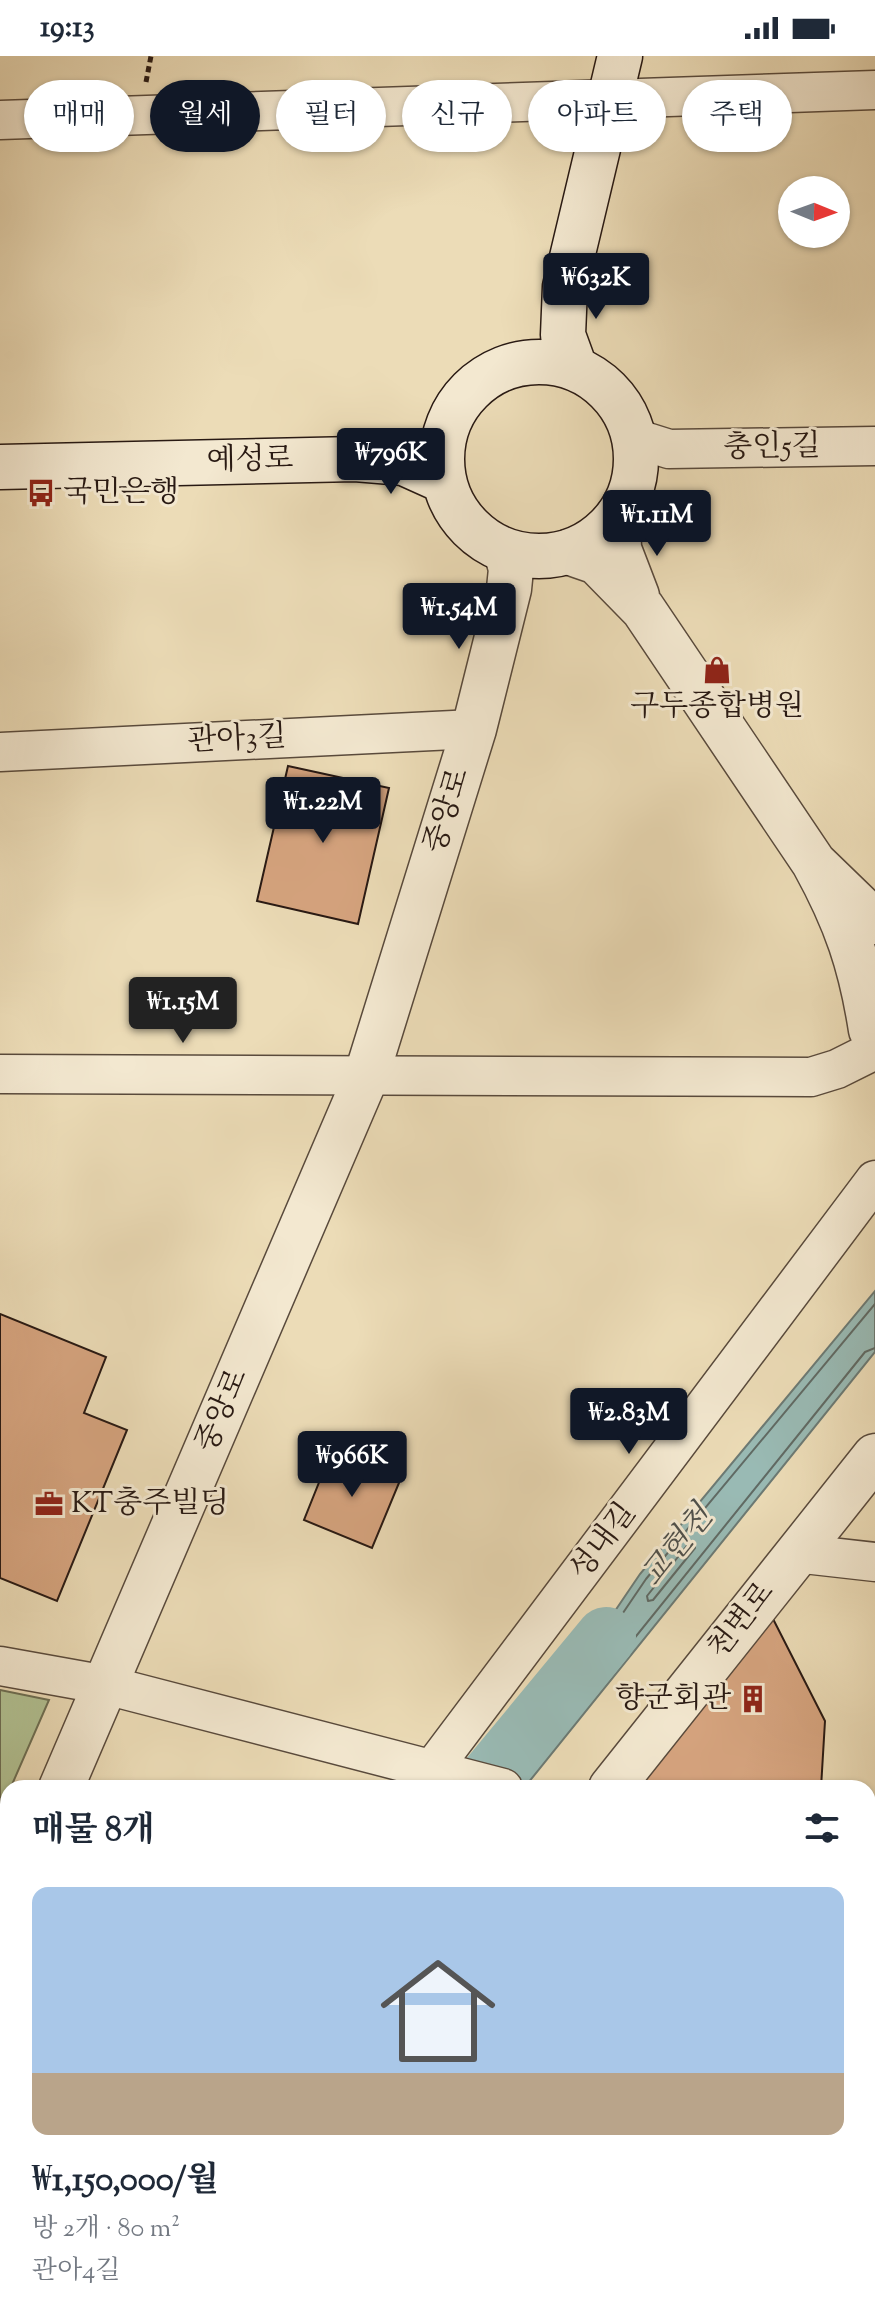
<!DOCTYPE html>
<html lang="ko">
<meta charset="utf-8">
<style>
body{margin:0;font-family:"Sorts Mill Goudy","Noto Serif KR",serif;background:#f6f6f7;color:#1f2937;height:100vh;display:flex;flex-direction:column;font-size:30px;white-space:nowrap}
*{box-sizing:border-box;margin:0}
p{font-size:26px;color:#747a83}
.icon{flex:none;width:44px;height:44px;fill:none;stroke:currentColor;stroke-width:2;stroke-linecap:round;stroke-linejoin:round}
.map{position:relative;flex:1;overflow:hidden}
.details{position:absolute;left:0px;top:1724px;width:876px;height:538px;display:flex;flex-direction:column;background:#fff;border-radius:24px 24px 0 0;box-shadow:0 2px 6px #0004}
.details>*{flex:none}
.hud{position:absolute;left:24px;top:24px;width:828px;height:72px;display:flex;gap:16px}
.needle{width:52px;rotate:91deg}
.tools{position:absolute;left:778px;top:120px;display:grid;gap:16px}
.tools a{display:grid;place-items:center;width:72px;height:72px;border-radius:50%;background:#fff;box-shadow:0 2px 6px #0004;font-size:40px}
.price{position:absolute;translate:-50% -68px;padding:0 18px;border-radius:8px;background:#111827;color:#fff;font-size:26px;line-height:52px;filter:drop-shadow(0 2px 4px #0008)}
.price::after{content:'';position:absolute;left:50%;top:48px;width:24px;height:18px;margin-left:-12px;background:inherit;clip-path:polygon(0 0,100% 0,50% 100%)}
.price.selected{background:#222;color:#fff}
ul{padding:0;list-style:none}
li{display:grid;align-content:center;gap:16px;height:424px;padding:0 32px}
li+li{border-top:2px solid #e0e1e3}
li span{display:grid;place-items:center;height:248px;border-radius:16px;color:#555}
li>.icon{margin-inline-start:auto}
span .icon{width:144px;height:144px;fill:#fffc;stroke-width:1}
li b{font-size:34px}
h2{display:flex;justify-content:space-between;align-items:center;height:96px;padding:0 32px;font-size:34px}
.chip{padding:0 28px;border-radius:36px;background:#fff;box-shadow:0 2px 6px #0004;font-size:28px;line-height:72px}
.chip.selected{background:#111827;color:#fff}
.status{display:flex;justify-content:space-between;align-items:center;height:56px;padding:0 40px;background:#fff;direction:ltr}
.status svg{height:22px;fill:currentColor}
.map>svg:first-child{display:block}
.green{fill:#b2c293;stroke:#6d6e53;stroke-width:2}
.water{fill:#99bab4;stroke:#6c7a74;stroke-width:2}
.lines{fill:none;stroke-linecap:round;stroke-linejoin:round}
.shore{stroke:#606a64;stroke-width:2}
.river{stroke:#99bab4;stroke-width:60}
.building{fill:#d6a47f;stroke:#281913;stroke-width:2}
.minor-casing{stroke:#594a3c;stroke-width:41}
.tertiary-casing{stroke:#594a3c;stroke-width:47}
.secondary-casing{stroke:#281913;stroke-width:47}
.path{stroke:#281913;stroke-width:5;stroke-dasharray:6 4;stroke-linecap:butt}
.minor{stroke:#f3e8d0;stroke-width:38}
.tertiary{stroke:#f3e8d0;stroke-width:44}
.secondary{stroke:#f3e8d0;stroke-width:44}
.labels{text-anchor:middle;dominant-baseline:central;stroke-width:6;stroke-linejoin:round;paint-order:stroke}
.street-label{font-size:30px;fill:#281913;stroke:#f3e8d0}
.poi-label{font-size:30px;fill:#281913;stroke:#f3e8d0;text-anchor:start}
.water-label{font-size:32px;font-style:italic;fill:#50514b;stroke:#f3e8d0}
</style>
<div class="status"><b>19:13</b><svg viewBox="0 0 49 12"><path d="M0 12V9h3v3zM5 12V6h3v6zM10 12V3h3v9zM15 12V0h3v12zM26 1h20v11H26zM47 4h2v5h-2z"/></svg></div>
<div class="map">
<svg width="875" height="2261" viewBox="0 0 875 2261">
<rect width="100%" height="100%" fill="#ecdcb7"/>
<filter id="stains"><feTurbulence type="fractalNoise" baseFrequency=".0025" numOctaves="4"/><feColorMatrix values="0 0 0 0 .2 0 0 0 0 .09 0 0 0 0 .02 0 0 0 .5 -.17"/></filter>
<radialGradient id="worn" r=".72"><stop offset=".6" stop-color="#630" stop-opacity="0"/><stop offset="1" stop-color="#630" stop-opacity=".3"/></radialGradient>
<path class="green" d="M0,1634L49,1644L0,1756Z"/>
<path class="water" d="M875,1235V1296L524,1732H495L640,1518Z"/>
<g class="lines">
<path class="shore" d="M694,1487L695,1492L653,1544L648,1545L647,1540L689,1487Z
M515,1716L646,1523L875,1248
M521,1723L865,1296L875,1292"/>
<path class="river" d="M481,1732L606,1581
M49,2261L55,2254"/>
</g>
<path class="building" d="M288,710L389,732L358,868L257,845Z
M0,1258L106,1301L84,1357L127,1374L57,1545L0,1522Z
M332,1394L401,1422L372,1492L304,1464Z
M769,1555L825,1665L821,1732H645L633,1729Z
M875,2063V2112L868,2110V2091Z
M236,2254H301L298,2261H237Z
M320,2254H372L369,2261H317Z
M381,2254H432L443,2259L378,2261Z
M499,2254H545L542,2261H499L496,2260Z
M559,2254H599L596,2261H556Z
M738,2254H772L769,2261H736Z
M803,2254H855L852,2261H800Z"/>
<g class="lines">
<defs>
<path id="minor" d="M0,64L875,34
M634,382L669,393L875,390
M0,696L474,673
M0,1018L811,1021L837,1013L875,994
M795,1497L875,1506
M0,1610L106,1629L503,1732
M418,1732L875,1124
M868,1829L875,1830
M0,2235L8,2225
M715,2261L717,2254"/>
<path id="tertiary" d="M618,460L619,493L637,540
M568,496L597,506L643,553L814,807
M871,974C861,909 846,865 814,807L875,866
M61,1732L366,1021L474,673L509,533L511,513L506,495
M611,1732L875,1400
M0,1875L8,1856
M160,2261L165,2254"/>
<path id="secondary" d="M442 403a97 97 0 1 1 194 0a97 97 0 1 1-194 0Z
M575,312L563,279L565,231L620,0
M0,411L355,403L404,407L444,425"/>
</defs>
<use href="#minor" class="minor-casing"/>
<use href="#tertiary" class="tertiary-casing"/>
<use href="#secondary" class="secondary-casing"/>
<path class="path" d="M146,26L151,0"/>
<use href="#minor" class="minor"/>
<use href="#tertiary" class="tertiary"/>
<use href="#secondary" class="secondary"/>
</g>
<defs>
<symbol id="bus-bare" viewBox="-9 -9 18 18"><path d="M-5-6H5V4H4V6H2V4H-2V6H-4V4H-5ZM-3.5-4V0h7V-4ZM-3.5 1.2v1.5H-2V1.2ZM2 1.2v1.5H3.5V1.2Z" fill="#8f2418" stroke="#f3e8d0" stroke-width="2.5" paint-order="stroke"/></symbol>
<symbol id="shop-bare" viewBox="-9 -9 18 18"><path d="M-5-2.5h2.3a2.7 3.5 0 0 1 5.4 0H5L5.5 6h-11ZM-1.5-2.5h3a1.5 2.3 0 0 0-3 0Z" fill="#8f2418" stroke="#f3e8d0" stroke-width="2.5" paint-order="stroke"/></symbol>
<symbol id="office-bare" viewBox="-9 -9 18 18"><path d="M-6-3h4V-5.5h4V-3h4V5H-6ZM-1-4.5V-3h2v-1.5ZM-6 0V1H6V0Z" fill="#8f2418" stroke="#f3e8d0" stroke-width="2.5" paint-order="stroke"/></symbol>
<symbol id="building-bare" viewBox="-9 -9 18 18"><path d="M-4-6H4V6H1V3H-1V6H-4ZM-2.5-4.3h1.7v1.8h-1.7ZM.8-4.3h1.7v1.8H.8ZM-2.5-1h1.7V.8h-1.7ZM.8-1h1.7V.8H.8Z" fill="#8f2418" stroke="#f3e8d0" stroke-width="2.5" paint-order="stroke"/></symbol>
</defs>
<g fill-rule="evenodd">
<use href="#bus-bare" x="21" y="417" width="40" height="40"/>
<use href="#shop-bare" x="697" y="594" width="40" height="40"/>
<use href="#office-bare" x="29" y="1428" width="40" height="40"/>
<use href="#building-bare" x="733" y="1623" width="40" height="40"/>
</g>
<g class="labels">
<g class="street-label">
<text transform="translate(772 392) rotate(-1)">충인5길</text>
<text transform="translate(250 405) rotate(-1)">예성로</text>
<text transform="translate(237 684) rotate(-3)">관아3길</text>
<text transform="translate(448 755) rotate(-73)">중앙로</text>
<text transform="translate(223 1355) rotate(-67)">중앙로</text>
<text transform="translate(604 1486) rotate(-53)">성내길</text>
<text transform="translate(742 1565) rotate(-52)">천변로</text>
</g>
<g class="poi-label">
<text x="63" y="437">국민은행</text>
<text x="717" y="651" text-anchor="middle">구두종합병원</text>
<text x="71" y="1448">KT충주빌딩</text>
<text x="731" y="1643" text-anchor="end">향군회관</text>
</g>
<g class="water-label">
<text transform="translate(678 1491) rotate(-51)">교현천</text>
</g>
</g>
<rect width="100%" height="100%" filter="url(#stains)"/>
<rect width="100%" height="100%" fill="url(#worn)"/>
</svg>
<div class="tools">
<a><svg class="needle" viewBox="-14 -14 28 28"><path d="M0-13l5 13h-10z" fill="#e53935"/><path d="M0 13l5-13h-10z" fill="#747a83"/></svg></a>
</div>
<b class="price" style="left:596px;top:265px">₩632K</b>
<b class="price" style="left:391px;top:440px">₩796K</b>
<b class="price" style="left:657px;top:502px">₩1.11M</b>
<b class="price" style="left:459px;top:595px">₩1.54M</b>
<b class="price" style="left:323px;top:789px">₩1.22M</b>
<b class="price selected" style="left:183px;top:989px">₩1.15M</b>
<b class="price" style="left:629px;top:1400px">₩2.83M</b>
<b class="price" style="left:352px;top:1443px">₩966K</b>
<div class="hud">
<a class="chip">매매</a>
<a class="chip selected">월세</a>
<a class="chip">필터</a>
<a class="chip">신규</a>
<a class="chip">아파트</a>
<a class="chip">주택</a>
</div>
<section class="details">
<h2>매물 8개<svg class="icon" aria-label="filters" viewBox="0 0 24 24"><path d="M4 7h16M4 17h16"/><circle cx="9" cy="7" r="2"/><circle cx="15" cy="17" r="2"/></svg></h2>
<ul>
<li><span style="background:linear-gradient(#a9c7e8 75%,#b9a48a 0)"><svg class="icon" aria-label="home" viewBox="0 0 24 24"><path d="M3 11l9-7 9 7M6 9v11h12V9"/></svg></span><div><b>₩1,150,000/월</b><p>방 2개 · 80 m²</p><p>관아4길</p></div></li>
</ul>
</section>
</div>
